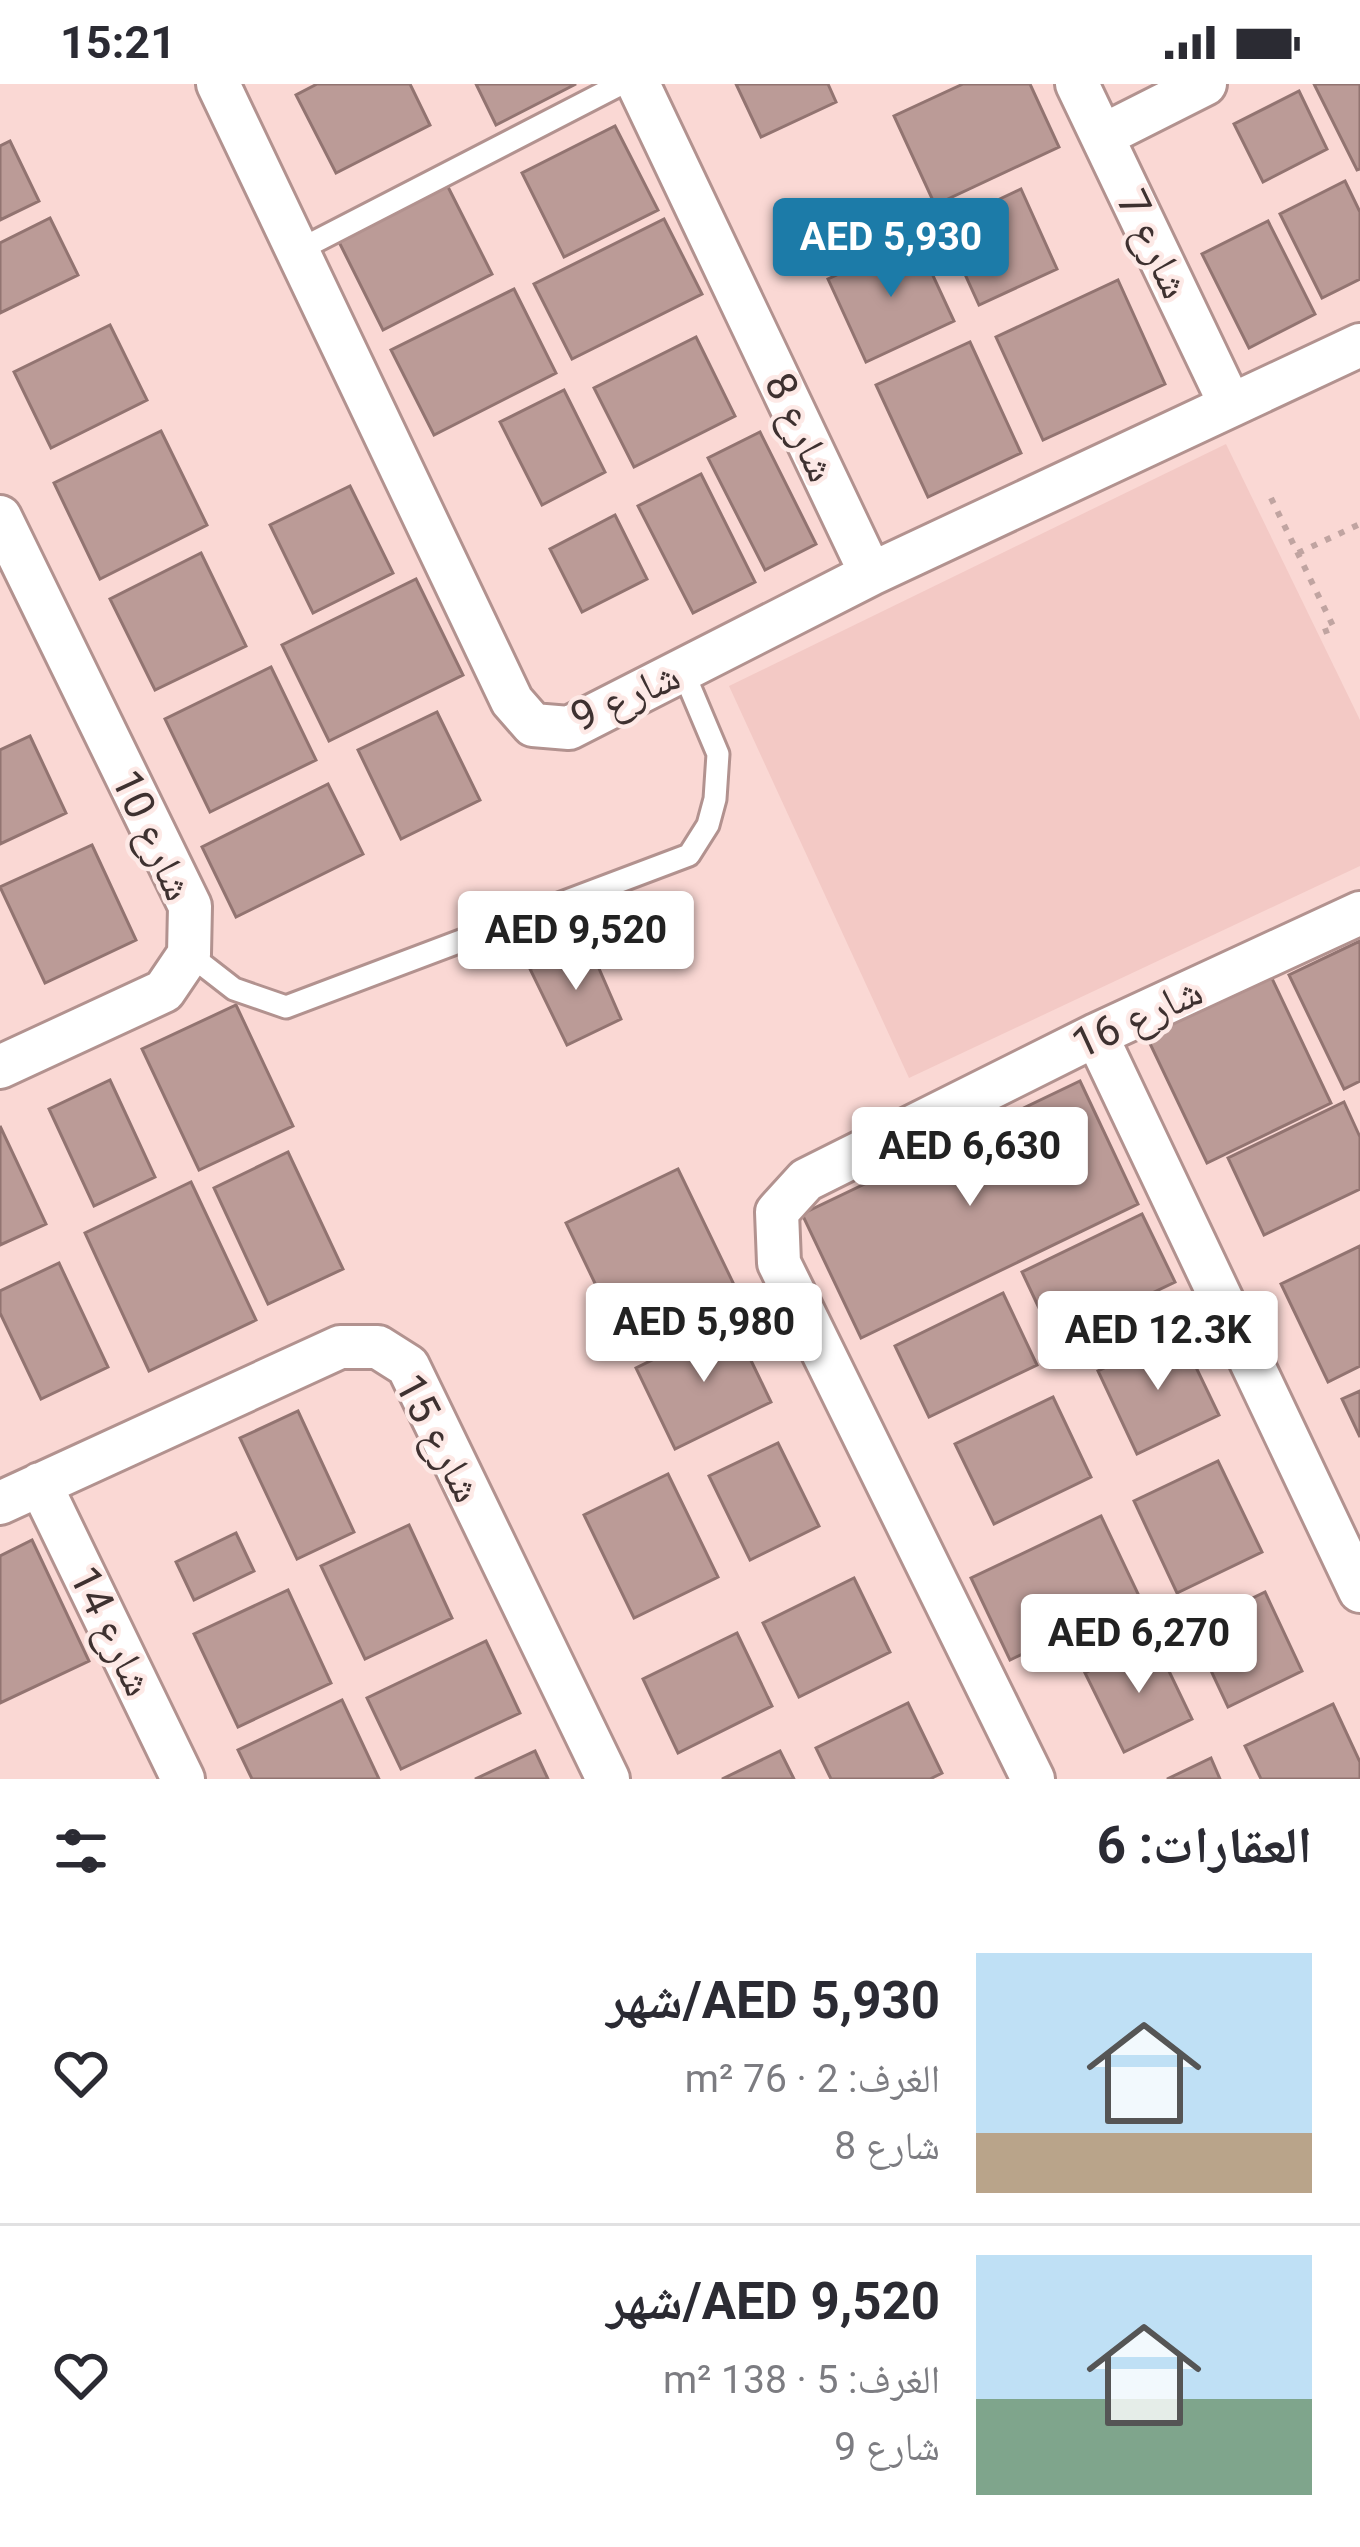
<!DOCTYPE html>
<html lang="ar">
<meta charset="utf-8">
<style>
body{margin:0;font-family:Roboto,"Noto Naskh Arabic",sans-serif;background:#f7f7f7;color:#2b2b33;direction:rtl;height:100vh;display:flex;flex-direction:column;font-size:45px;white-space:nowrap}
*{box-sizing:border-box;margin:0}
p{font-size:39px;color:#7c7c81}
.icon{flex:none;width:66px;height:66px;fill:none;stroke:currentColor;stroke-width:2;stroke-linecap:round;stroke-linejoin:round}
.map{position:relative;height:1695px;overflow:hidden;direction:ltr}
.details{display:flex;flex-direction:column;background:#fff;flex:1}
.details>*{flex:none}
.price{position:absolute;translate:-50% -102px;padding:0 27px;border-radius:12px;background:#fff;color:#222;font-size:39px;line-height:78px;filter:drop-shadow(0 3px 6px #0008)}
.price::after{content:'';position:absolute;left:50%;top:72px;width:36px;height:27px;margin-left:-18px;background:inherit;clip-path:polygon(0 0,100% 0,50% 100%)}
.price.on{background:#1c7ba8;color:#fff}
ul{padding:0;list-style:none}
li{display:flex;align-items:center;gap:36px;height:300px;padding:0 48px}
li+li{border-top:3px solid #e1e1e2}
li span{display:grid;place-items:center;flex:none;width:336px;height:240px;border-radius:0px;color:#555}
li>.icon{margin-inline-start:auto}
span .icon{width:144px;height:144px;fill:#fffc;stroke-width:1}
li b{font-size:51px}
h2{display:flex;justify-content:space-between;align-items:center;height:144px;padding:0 48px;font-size:51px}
.status{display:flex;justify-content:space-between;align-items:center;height:84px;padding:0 60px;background:#fff;direction:ltr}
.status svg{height:33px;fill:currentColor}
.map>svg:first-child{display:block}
.built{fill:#f3c9c5}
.building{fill:#bb9b97;stroke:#927471;stroke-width:3}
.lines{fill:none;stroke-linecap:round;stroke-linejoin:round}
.service-casing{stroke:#b2928f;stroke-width:27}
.minor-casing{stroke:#b2928f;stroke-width:48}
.path{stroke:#c0a4a1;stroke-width:6;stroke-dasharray:6 9;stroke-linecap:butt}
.service{stroke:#fff;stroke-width:21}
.minor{stroke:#fff;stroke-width:42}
.labels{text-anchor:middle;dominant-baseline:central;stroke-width:9;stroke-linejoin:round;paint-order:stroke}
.street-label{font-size:42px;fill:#3e3130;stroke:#fde9e6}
</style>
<div class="status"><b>15:21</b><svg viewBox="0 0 49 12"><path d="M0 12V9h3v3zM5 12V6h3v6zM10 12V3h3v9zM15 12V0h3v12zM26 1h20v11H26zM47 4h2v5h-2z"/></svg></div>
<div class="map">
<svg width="1360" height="1695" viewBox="0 0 1360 1695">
<rect width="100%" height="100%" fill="#fad8d4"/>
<path class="built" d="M1226,360L1360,636V782L909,994L729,602Z"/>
<path class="building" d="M317,0H410L430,41L336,89L296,11Z
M476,0H576L496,41Z
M736,0H828L836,18L761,53Z
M963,0H1030L1059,63L935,121L894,32Z
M1314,0H1360V85L1357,86Z
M1299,7L1327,65L1263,98L1234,40Z
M615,42L658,126L564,173L522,89Z
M10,57L39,117L0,136V62Z
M444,95L492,190L383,246L335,150Z
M1345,97L1360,128V195L1322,214L1280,130Z
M1021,105L1057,185L979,221L943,142Z
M50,134L78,191L0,229V159Z
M664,135L702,210L572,275L534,200Z
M1268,137L1315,230L1249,264L1202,170Z
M916,155L954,237L866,278L828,195Z
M1118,196L1165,300L1043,356L996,253Z
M514,205L556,289L434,351L391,266Z
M110,241L147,316L51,364L14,288Z
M696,253L735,332L634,383L594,304Z
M970,258L1021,369L928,413L876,301Z
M564,306L605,388L542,421L500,338Z
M161,347L207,441L100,495L54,399Z
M760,348L816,460L765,486L708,374Z
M701,390L755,498L693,529L638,422Z
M350,402L393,489L313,529L270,441Z
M615,431L647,495L582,528L550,465Z
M201,469L246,562L155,606L110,515Z
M416,495L463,591L329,657L282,561Z
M271,583L316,676L210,728L165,635Z
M437,628L480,716L401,755L358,666Z
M30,652L66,729L0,760V666Z
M328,700L363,770L236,833L202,763Z
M92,761L136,856L45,899L0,803Z
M587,857L621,935L567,961L530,885Z
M1360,857V997L1344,1005L1289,891Z
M1268,886L1331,1019L1207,1079L1143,945Z
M236,921L293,1042L199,1086L142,965Z
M110,996L155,1093L94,1122L49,1025Z
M1080,997L1138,1120L861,1254L802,1130Z
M1344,1018L1360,1053V1105L1264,1151L1228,1074Z
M0,1042L46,1140L0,1161Z
M288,1068L343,1185L268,1220L214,1104Z
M678,1085L739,1211L627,1266L566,1139Z
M191,1098L256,1236L149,1287L85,1149Z
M1142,1130L1175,1198L1054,1256L1022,1188Z
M1360,1162V1282L1328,1298L1281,1200Z
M59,1179L108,1283L41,1315L0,1229V1207Z
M1003,1209L1037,1281L929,1333L895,1262Z
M732,1237L771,1318L675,1365L636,1284Z
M1179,1248L1219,1331L1137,1370L1098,1287Z
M1360,1307V1353L1342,1315Z
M1053,1313L1091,1393L994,1440L955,1360Z
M298,1327L354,1448L297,1475L240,1354Z
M778,1359L819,1442L750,1476L709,1392Z
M1218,1377L1262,1468L1177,1509L1134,1417Z
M668,1390L718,1493L634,1534L584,1431Z
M1101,1432L1140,1514L1010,1576L971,1494Z
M409,1441L452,1534L365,1575L321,1482Z
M236,1449L254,1487L194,1516L176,1478Z
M32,1456L89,1577L0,1619V1472Z
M854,1494L890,1568L799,1613L763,1539Z
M288,1506L331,1599L238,1643L194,1550Z
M1265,1508L1302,1587L1228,1623L1191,1544Z
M737,1549L772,1622L678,1669L643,1595Z
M1154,1556L1192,1635L1124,1668L1085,1589Z
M486,1557L520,1629L401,1685L367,1614Z
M342,1616L379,1695H252L238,1666Z
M908,1619L942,1689L930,1695H831L816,1664Z
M1333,1620L1360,1678V1695H1261L1245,1662Z
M535,1667L548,1695H475Z
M780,1667L794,1695H722Z
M1211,1674L1220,1695H1167Z"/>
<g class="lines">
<defs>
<path id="service" d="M297,167L621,0
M189,870L234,905L286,923L689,771L708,741L715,715L718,670L683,587"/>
<path id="minor" d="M218,0L512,617L533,641L569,644L871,490L1360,261
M638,0L871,490
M1077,0L1230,320
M1102,52L1205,0
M0,433L190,822L189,870L164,907L0,983
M1096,951L1360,1507
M40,1400L183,1695
M0,1419L340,1263H378L408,1282L608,1695
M1033,1695L779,1179L777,1128L806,1096L1096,951L1360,829"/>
</defs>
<use href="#service" class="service-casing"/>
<use href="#minor" class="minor-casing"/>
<path class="path" d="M1271,414L1334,544L1318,550
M1298,469L1360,440"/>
<use href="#service" class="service"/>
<use href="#minor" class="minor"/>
</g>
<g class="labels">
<g class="street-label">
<text transform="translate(1154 160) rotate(64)">شارع 7</text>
<text transform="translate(801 343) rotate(65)">شارع 8</text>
<text transform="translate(625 612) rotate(-24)">شارع 9</text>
<text transform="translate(153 751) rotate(65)">شارع 10</text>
<text transform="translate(1137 933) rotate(-25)">شارع 16</text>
<text transform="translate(439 1354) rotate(62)">شارع 15</text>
<text transform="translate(112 1547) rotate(64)">شارع 14</text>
</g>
</g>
</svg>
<b class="price on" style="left:891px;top:216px">AED 5,930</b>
<b class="price" style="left:576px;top:909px">AED 9,520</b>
<b class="price" style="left:970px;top:1125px">AED 6,630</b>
<b class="price" style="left:704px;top:1301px">AED 5,980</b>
<b class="price" style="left:1158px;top:1309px">AED 12.3K</b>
<b class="price" style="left:1139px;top:1612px">AED 6,270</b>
</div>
<section class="details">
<h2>العقارات: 6<svg class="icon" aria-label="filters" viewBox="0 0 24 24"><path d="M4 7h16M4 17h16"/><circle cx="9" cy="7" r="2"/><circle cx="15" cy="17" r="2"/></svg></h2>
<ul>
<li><span style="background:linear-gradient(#bfe0f5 75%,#b9a48a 0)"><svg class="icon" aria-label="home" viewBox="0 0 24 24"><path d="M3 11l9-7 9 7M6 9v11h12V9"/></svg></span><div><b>AED 5,930/شهر</b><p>الغرف: 2 · 76 m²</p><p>شارع 8</p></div><svg class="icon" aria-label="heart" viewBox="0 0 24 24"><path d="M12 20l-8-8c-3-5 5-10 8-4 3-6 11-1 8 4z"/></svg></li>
<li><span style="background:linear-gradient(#bfe0f5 60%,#7fa58c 0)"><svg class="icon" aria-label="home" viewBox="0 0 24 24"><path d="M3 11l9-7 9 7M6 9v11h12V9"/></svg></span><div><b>AED 9,520/شهر</b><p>الغرف: 5 · 138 m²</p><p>شارع 9</p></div><svg class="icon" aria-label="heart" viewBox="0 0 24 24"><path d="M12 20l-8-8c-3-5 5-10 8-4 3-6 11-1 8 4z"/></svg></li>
</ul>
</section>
